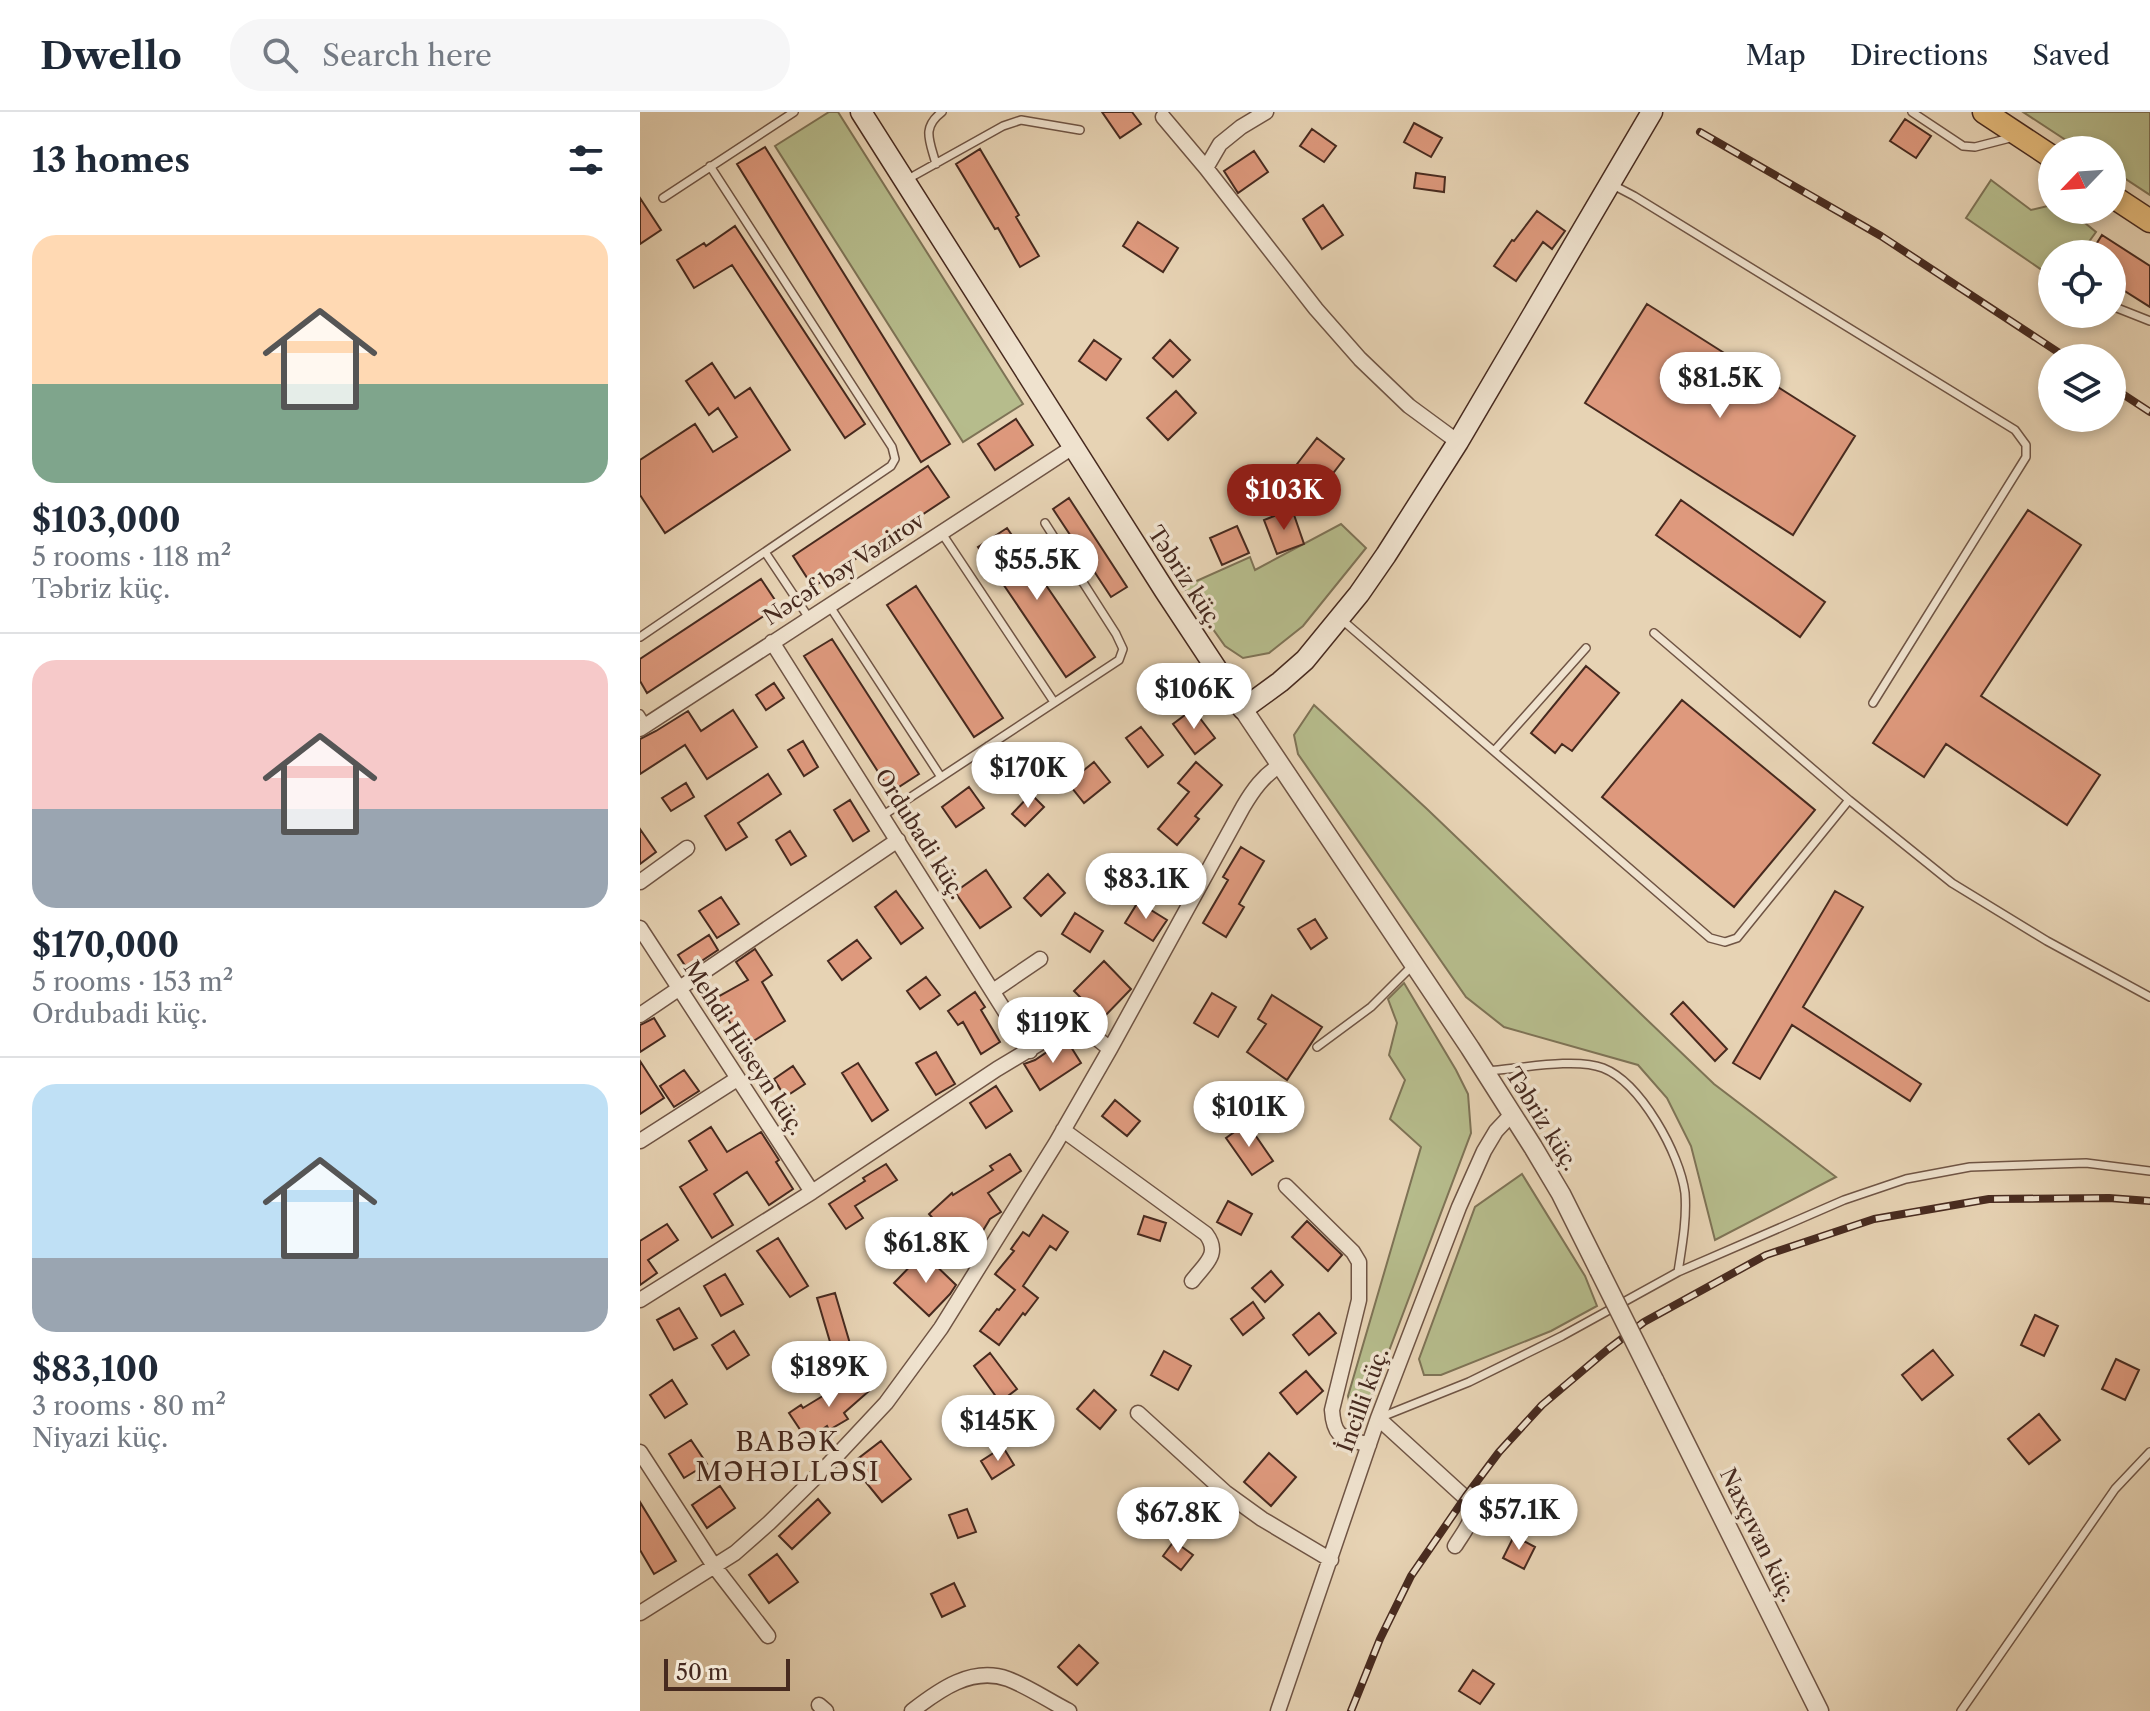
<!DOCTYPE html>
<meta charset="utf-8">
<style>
body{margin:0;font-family:"Libre Caslon Text",serif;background:#f6f6f7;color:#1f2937;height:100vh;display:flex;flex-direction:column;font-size:30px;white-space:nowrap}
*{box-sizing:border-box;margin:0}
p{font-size:26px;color:#747a83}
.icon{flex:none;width:44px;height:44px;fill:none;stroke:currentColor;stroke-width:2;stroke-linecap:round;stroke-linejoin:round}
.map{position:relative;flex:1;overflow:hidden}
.sheet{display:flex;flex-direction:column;background:#fff;width:640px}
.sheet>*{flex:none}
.needle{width:52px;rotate:245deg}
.controls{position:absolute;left:1398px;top:24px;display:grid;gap:16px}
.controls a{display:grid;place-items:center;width:88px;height:88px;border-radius:50%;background:#fff;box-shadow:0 4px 12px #0003;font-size:40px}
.scale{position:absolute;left:24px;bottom:20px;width:126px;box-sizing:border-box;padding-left:8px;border:4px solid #472a1f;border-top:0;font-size:22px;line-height:28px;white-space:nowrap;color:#472a1f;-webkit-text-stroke:6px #efe2ce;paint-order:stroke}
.price{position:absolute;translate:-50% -68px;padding:0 18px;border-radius:28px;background:#fff;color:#222;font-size:26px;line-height:52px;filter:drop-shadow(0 2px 4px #0008)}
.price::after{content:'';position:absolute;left:50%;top:48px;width:24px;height:18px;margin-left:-12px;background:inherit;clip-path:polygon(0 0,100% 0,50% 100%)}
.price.active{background:#8f2418;color:#fff}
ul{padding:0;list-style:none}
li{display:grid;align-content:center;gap:16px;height:424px;padding:0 32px}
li+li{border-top:2px solid #e0e1e3}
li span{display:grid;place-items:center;height:248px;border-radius:24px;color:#555}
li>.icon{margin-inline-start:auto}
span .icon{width:144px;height:144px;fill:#fffc;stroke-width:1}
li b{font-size:34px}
h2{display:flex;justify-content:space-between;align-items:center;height:96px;padding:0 32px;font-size:34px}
header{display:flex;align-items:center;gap:48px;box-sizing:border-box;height:112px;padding:0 40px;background:#fff;border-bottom:2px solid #e0e1e3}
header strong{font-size:38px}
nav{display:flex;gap:44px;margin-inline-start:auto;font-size:28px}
.search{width:560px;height:72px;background:#f6f6f7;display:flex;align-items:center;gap:20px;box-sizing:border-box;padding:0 28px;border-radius:32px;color:#747a83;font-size:30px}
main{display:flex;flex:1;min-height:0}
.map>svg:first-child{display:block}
.green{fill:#b6bc8c;stroke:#7e7356;stroke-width:2}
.building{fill:#de997d;stroke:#472a1f;stroke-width:2}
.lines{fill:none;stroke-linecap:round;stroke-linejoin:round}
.service-casing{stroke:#6f5444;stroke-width:10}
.minor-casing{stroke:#6f5444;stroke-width:17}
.tertiary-casing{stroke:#6f5444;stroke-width:21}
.secondary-casing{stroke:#472a1f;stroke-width:23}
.primary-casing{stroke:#472a1f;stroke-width:25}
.service{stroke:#efe2ce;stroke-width:7}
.minor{stroke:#efe2ce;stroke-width:14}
.tertiary{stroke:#efe2ce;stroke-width:18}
.secondary{stroke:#efe2ce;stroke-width:20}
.primary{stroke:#e4ba7a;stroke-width:22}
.rail-casing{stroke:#472a1f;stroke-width:8}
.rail{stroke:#efe2ce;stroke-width:5;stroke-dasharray:15;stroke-linecap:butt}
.tertiary-bridge-casing{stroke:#6f5444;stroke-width:21;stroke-linecap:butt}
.tertiary-bridge{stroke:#efe2ce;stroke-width:18}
.labels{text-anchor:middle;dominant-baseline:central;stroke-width:7;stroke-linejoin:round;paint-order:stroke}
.street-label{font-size:22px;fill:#472a1f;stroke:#efe2ce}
.quarter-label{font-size:26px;letter-spacing:2px;fill:#472a1f;stroke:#efe2ce}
</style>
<header>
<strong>Dwello</strong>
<div class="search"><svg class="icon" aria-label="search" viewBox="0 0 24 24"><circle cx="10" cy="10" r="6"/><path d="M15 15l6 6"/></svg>Search here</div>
<nav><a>Map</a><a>Directions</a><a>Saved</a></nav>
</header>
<main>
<section class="sheet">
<h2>13 homes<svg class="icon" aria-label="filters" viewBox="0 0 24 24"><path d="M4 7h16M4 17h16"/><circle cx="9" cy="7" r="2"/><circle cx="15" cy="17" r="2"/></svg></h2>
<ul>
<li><span style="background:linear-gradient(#ffd9b3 60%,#7fa58c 0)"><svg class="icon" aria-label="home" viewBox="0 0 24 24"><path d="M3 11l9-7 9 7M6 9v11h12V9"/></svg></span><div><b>$103,000</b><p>5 rooms · 118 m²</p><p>Təbriz küç.</p></div></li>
<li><span style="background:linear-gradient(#f6c9c9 60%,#9aa5b1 0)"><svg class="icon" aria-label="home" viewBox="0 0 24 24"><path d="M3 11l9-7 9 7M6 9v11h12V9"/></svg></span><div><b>$170,000</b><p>5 rooms · 153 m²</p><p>Ordubadi küç.</p></div></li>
<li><span style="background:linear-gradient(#bfe0f5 70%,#9aa5b1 0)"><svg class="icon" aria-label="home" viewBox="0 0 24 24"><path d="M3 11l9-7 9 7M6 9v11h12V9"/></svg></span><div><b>$83,100</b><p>3 rooms · 80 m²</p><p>Niyazi küç.</p></div></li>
</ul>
</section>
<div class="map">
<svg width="1510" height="1599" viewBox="0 0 1510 1599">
<rect width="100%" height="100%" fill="#e7d3b4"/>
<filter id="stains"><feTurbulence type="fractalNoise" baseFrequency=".0025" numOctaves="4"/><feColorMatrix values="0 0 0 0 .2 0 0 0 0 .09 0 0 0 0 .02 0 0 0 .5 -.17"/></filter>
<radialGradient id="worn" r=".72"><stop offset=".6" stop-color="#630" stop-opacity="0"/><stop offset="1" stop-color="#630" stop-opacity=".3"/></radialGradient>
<path class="green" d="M189,0H198L383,292L323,330L135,34Z
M1383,0H1510V83L1472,58V38H1441Z
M1351,68L1391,98L1412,93V98H1429L1456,120L1440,142H1412V165L1326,106Z
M701,412L726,436L663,514L629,541L603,546L585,534L543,475L610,445L615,458Z
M674,593L787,697L1074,972L1196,1065L1075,1128L1051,1034L1027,986L998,953L864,915L826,885L658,642L654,623Z
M764,871L816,958L828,982L831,1021L723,1308L711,1299L708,1284L781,1035L750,1007L765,968L749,943L757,911L748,887Z
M882,1062L945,1164L957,1194L911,1219L801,1263H784L779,1247L835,1095Z"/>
<path class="building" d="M462,0H492L501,12L480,26Z
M1265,7L1291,24L1276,46L1250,29Z
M774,11L802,26L791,45L764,30Z
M672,17L696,34L684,50L660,34Z
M125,35L310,332L281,350L97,52Z
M340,37L379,103L376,105L399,144L380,155L358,116L355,117L316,52Z
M614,39L628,60L598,81L584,59Z
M776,61L805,65L804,80L774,76Z
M0,86L21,118L0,132Z
M683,93L703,123L682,137L663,107Z
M897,99L925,119L912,137L903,130L876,169L854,154L872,128L874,129Z
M498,110L538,136L523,160L483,134Z
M95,114L225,312L205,326L92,153L54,176L37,148L64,131L66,134Z
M1462,123L1510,154V195L1472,171V142H1450Z
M1007,192L1215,324L1153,423L945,291Z
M454,228L481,247L466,268L439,249Z
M530,228L550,248L533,265L513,246Z
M72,251L95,286L110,276L150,338L25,421L0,383V348L55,312L73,340L97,325L78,296L69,303L46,269Z
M536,279L556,301L528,328L507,306Z
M376,307L393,333L355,358L338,332Z
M677,326L704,347L681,377L654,356Z
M288,354L309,385L173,475L153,444Z
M429,386L487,475L471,485L413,397Z
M1041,388L1185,490L1160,525L1016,423Z
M652,397L664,432L637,442L624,408Z
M1388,398L1441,433L1341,584L1460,663L1427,713L1306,632L1284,665L1233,631Z
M597,414L609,441L582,453L570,426Z
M367,416L455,545L426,565L338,435Z
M121,467L139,494L7,581L0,569V547Z
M276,474L363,606L334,625L247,493Z
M192,527L279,662L251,680L164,544Z
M946,554L979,581L932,639L922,632L915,641L891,621Z
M134,571L144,586L126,598L116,583Z
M1042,588L1175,698L1094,795L962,685Z
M553,597L575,626L555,642L533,612Z
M93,598L117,635L67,667L45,633L0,662V627L16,619L48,599L61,619Z
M501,615L523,643L508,655L486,626Z
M163,629L178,655L164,664L148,638Z
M454,650L470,670L444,691L428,671Z
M556,650L582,673L555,704L559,707L537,733L518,717L549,680L538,671Z
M128,662L141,682L98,711L107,725L86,738L65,704Z
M46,671L54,685L31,699L22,686Z
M329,675L344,696L316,715L302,695Z
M391,682L404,695L385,714L372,702Z
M210,688L229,719L213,729L194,698Z
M0,717L16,740L0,752Z
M150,719L166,744L151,753L136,728Z
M601,735L624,749L599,792L604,795L586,825L563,811L588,768L583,765Z
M346,758L371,795L340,816L315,780Z
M408,762L425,781L401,804L384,786Z
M256,779L283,816L261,832L235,795Z
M1195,779L1223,795L1163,895L1281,972L1270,989L1152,913L1120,967L1093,951Z
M81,785L99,812L77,826L59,799Z
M498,790L527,808L513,829L485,811Z
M435,801L463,819L450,840L422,822Z
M675,807L687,826L671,837L658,817Z
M69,823L78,838L48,858L38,843Z
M217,828L231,846L202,868L188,849Z
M115,837L132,863L122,870L145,909L104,935L76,886L108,868L96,850Z
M464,849L491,877L462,907L434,879Z
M286,865L300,883L280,897L267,879Z
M335,880L345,895L341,898L360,930L341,942L323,910L318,913L308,899Z
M572,881L596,895L578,925L554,911Z
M632,883L682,915L647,968L607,940L626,912L618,907Z
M1043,890L1087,937L1075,949L1031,902Z
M14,906L25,924L0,940V913Z
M426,927L441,951L400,978L384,952L395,948Z
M296,940L315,972L296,983L276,951Z
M0,949L24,986L0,1002Z
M218,951L248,998L232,1009L202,961Z
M153,954L165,972L145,985L134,967Z
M44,958L59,979L34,995L20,974Z
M356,974L372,999L346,1016L330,991Z
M475,988L500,1009L487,1024L462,1004Z
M607,1011L633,1049L612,1063L586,1026Z
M71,1015L87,1040L121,1020L139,1048L136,1050L153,1077L129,1093L107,1060L74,1082L93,1113L72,1126L40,1075L67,1058L49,1029Z
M370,1042L381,1059L348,1081L361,1100L350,1107L329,1142L319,1136L289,1102L312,1081L313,1083L353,1058L350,1054Z
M246,1052L257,1068L215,1094L223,1106L206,1117L189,1092L225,1069L223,1066Z
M588,1089L612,1102L601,1123L577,1110Z
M403,1103L428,1120L416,1138L410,1134L383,1174L398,1186L385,1203L383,1201L359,1233L340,1219L357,1197L359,1198L375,1178L355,1162L374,1139L371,1137L383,1120L389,1124Z
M504,1104L526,1111L520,1129L498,1122Z
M667,1109L702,1143L688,1159L652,1125Z
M27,1112L38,1128L8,1148L17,1161L0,1173V1129Z
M138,1126L168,1174L150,1185L117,1139Z
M283,1141L316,1173L310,1182L289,1204L254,1171Z
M631,1159L643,1173L625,1190L612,1176Z
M85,1162L103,1192L81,1204L64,1174Z
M195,1181L211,1235L193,1240L177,1186Z
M613,1190L624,1206L603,1223L591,1207Z
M39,1196L57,1226L34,1238L17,1208Z
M679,1201L696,1221L669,1243L653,1223Z
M1395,1203L1418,1214L1404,1244L1381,1233Z
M94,1219L109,1243L87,1257L72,1233Z
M1293,1238L1313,1263L1282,1288L1262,1263Z
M524,1239L551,1254L538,1278L511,1263Z
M350,1241L377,1277L360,1290L334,1254Z
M1476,1247L1499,1258L1485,1288L1462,1277Z
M666,1259L683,1279L657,1302L640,1281Z
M214,1263L229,1279L204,1301L208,1307L189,1318L187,1314L167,1328L149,1301L161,1293L163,1296L191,1279L193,1282Z
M32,1268L47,1292L25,1306L10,1283Z
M454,1278L476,1298L460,1317L437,1297Z
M1399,1302L1420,1328L1389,1352L1368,1327Z
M51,1328L67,1352L44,1366L29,1342Z
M241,1329L271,1367L242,1390L211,1352Z
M363,1335L374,1353L352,1367L341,1349Z
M629,1341L656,1365L631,1394L604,1370Z
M80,1374L95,1396L67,1416L52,1393Z
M178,1387L190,1401L152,1437L139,1424Z
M0,1390L36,1449L14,1462L0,1438Z
M327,1397L336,1420L318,1426L309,1403Z
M874,1424L895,1435L884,1457L863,1446Z
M534,1429L553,1443L541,1458L523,1444Z
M137,1442L158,1470L129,1491L109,1463Z
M314,1471L325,1494L302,1505L291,1482Z
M439,1533L458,1551L437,1573L418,1555Z
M833,1558L854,1572L840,1592L819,1579Z"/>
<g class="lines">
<defs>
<path id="service" d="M1272,0L1323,34L1335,35L1374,25
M296,52C290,29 281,16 302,0
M268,67L363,14L381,8L440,18
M971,72L994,84L1375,318L1386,333V345L1233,591
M23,86L154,0
M1472,194L1510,209
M301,420L414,590
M125,440L169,506
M189,493L301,665
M701,507L1070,826L1085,830L1097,826L1209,688
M1014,521L1209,688L1312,771L1407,829L1510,885
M0,525L251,354L255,347L252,335L70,54
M0,602L7,613
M348,634L374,676
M854,639L946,536
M242,704L479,548L483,537L476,522L405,411
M677,935L731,895L772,854
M1038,1160L1204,1088L1266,1067L1330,1055L1446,1051L1510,1059
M739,1306L829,1270L922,1224L1038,1160C1042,1134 1047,1107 1045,1081C1040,1042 1001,971 963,956C935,945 878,957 847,959
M1321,1599L1475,1377L1510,1340"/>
<path id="minor" d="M523,5L566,56L676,197L720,247L769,294L818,330
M566,56L580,32L601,15L626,0
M132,530L390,939
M0,617L433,335
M0,770L47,736
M0,816L172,1080
M353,879L400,847
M0,903L258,728
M423,1018L566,1122C581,1142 565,1152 552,1169
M0,1029L97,967
M646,1074L713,1140L719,1150V1188L692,1298C694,1328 704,1325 729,1333
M0,1188L172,1080L357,957L430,913L438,911L470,937
M498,1301L586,1381L622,1407L691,1448
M738,1306L830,1390C837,1406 824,1419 815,1434
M0,1340L74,1454L128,1524
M0,1501L95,1441L129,1411L188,1353L246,1291L301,1216L416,1031L470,937L603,695C613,678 623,664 640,653
M179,1593L186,1599
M272,1599C299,1578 332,1554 368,1567C389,1575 409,1589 429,1599
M638,1599L738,1306L819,1095L844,1039L856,1019L872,1002"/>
<path id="tertiary" d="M603,597L830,936L893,1035L921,1082L959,1158
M1014,1268L1179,1599"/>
<path id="secondary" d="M221,0L525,479L603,597L640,570L665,548L719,482L746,443L818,330L1012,0"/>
<path id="primary" d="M1344,0L1412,45
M1472,84L1510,109"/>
</defs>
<use href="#service" class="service-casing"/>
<use href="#minor" class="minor-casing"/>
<use href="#tertiary" class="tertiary-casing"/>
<use href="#secondary" class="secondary-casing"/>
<use href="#primary" class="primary-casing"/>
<use href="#service" class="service"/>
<use href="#minor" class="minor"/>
<use href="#tertiary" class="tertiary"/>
<use href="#secondary" class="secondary"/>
<use href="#primary" class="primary"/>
<defs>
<path id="rail" d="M1060,20L1241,124L1427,246
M1472,275L1510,300
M711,1599L740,1527L771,1464L826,1384L859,1340L902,1293L967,1238L1004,1210L1126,1143L1234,1107L1349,1087L1469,1086L1510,1089"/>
</defs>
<use href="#rail" class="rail-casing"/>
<use href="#rail" class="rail"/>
<defs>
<path id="tertiary-bridge" d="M959,1158L1014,1268"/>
</defs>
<use href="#tertiary-bridge" class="tertiary-bridge-casing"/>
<use href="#tertiary-bridge" class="tertiary-bridge"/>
</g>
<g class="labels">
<g class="street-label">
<text transform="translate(204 457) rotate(-33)">Nəcəf bəy Vəzirov</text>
<text transform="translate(545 465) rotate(57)">Təbriz küç.</text>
<text transform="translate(280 722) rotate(58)">Ordubadi küç.</text>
<text transform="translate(104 936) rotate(57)">Mehdi Hüseyn küç.</text>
<text transform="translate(902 1007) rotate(58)">Təbriz küç.</text>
<text transform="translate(723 1288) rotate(-70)">İncilli küç.</text>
<text transform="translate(1118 1423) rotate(64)">Naxçıvan küç.</text>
</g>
<g class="quarter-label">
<text x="148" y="1330">BABƏK<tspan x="148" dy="30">MƏHƏLLƏSI</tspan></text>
</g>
</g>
<rect width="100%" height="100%" filter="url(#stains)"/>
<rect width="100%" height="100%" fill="url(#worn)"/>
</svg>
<div class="controls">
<a><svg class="needle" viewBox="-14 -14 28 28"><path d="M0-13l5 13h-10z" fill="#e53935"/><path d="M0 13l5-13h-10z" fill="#747a83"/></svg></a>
<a><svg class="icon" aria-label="locate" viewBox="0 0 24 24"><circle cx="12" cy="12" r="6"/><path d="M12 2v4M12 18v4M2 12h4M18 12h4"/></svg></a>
<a><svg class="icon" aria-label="layers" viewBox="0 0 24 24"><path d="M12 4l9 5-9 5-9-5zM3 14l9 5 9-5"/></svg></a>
</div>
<div class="scale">50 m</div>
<b class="price" style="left:1080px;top:308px">$81.5K</b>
<b class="price active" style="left:644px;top:420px">$103K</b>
<b class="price" style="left:397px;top:490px">$55.5K</b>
<b class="price" style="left:554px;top:619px">$106K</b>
<b class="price" style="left:388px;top:698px">$170K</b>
<b class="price" style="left:506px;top:809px">$83.1K</b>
<b class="price" style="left:413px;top:953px">$119K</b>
<b class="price" style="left:609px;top:1037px">$101K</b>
<b class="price" style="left:286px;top:1173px">$61.8K</b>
<b class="price" style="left:189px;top:1297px">$189K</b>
<b class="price" style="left:358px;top:1351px">$145K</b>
<b class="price" style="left:879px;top:1440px">$57.1K</b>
<b class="price" style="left:538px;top:1443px">$67.8K</b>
</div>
</main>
